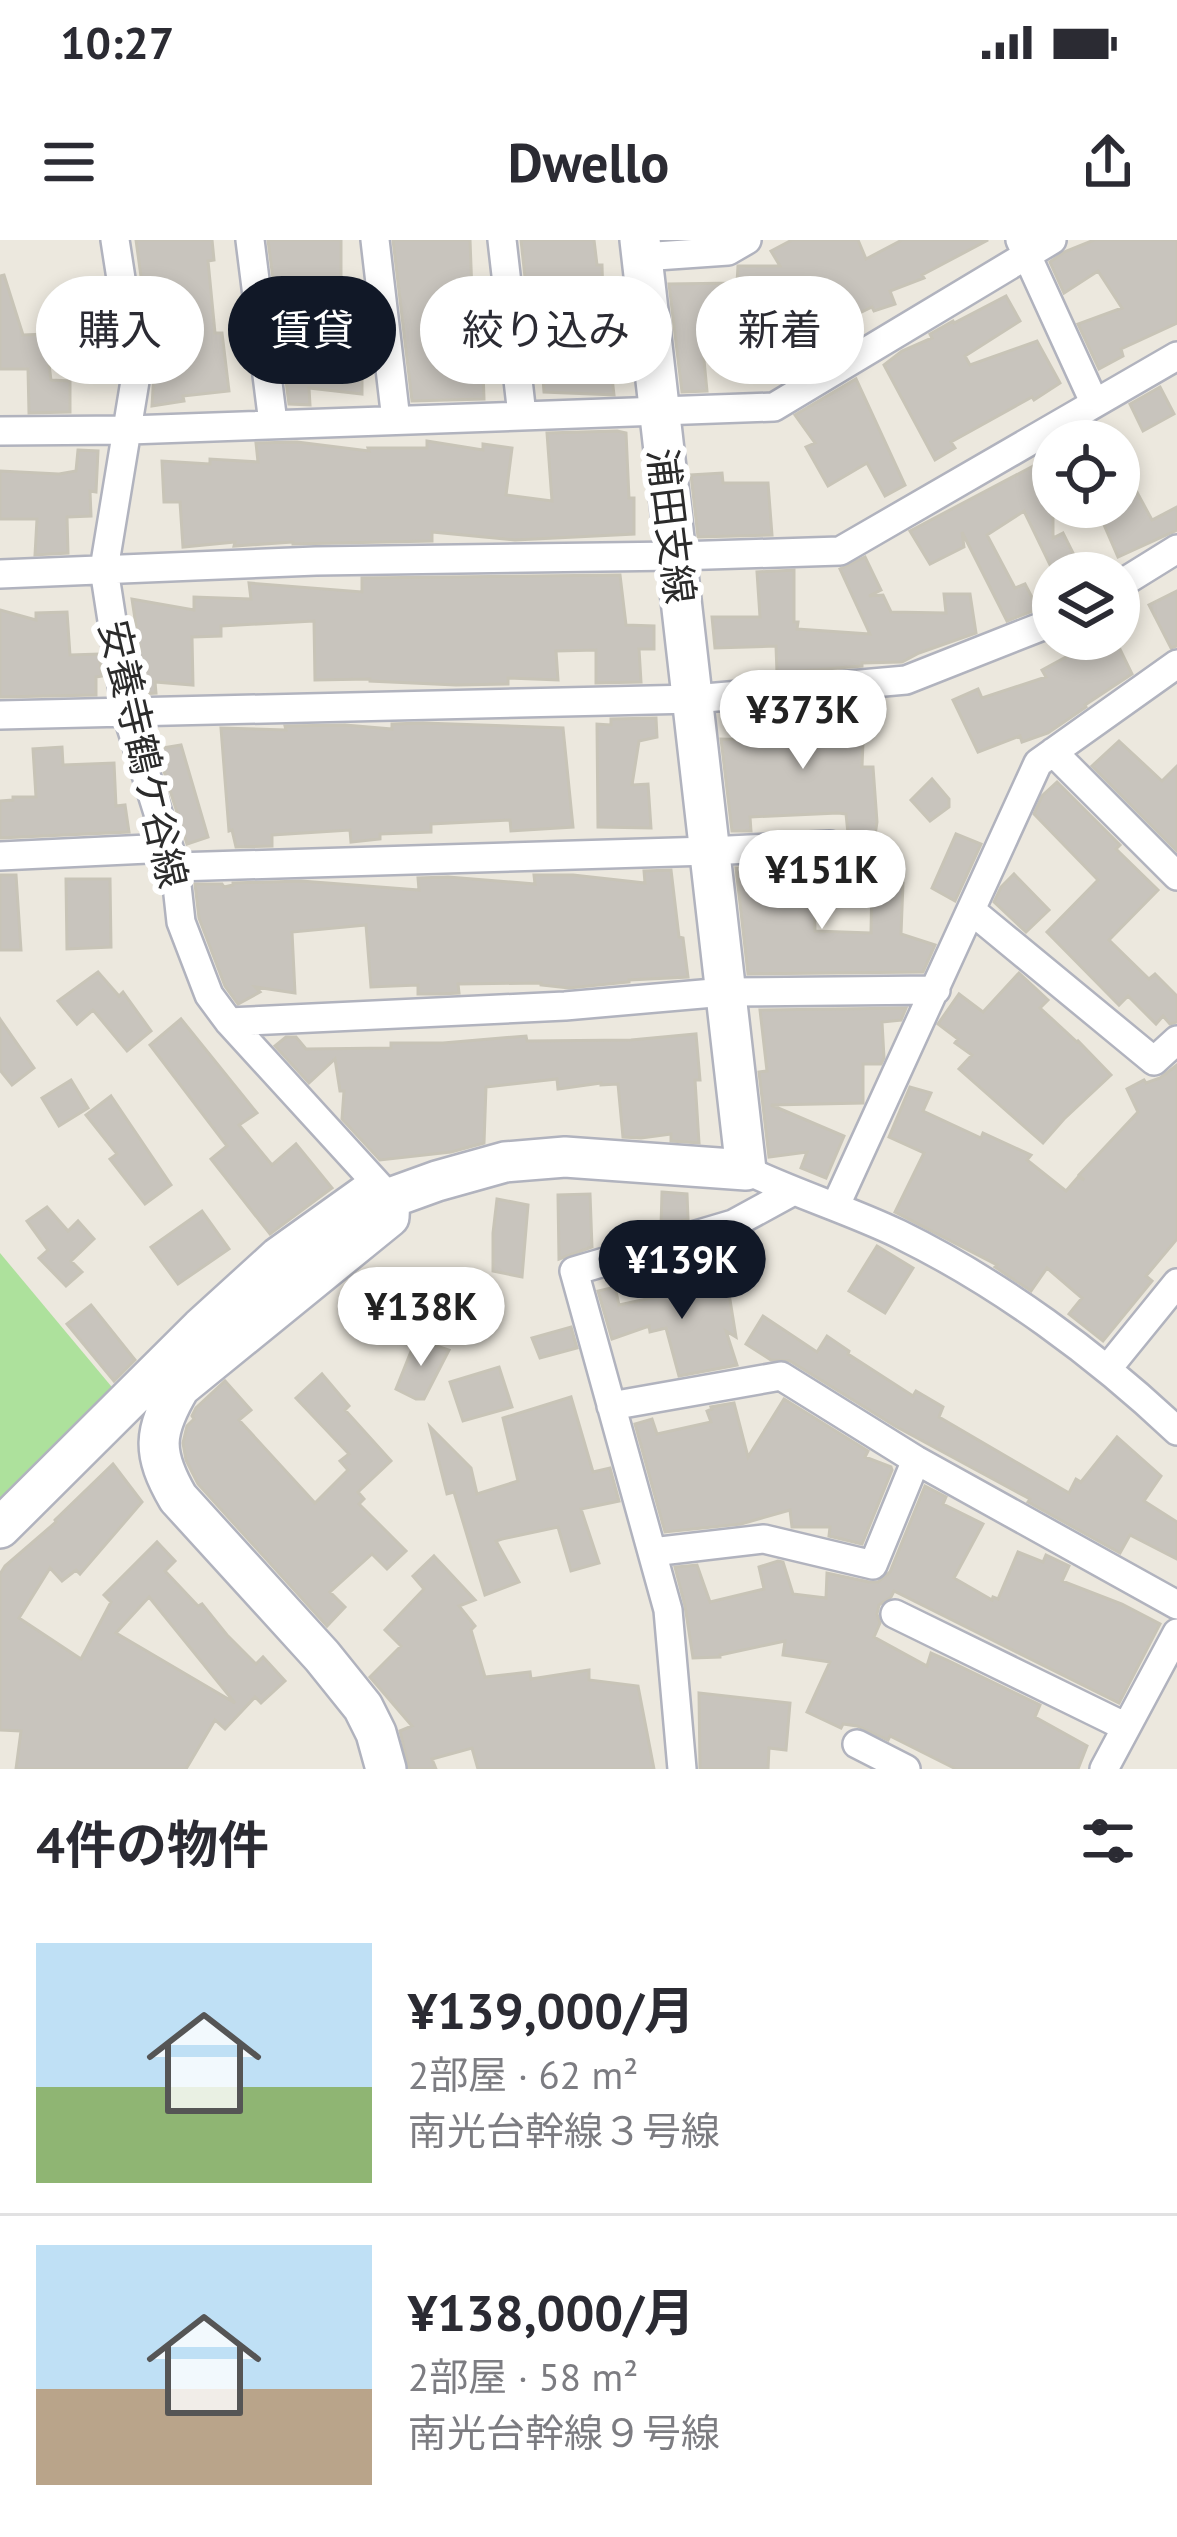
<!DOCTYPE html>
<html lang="ja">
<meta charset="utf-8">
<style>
body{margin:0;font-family:"PT Sans","Noto Sans JP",sans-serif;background:#f7f7f7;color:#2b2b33;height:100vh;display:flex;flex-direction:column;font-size:45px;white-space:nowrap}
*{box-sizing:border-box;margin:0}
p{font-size:39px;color:#7c7c81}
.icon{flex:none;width:66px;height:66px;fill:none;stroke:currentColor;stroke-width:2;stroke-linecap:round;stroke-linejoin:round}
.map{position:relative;height:1529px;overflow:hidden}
.sheet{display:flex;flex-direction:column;background:#fff;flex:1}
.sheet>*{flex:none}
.guide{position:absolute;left:36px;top:36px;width:1107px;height:108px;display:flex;gap:24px}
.buttons{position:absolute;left:1032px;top:180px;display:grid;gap:24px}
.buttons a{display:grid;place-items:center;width:108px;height:108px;border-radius:50%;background:#fff;box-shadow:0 6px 18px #0003;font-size:60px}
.price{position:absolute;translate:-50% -102px;padding:0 27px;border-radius:42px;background:#fff;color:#222;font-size:39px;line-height:78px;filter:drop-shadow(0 3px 6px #0008)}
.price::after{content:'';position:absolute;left:50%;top:72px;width:36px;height:27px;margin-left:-18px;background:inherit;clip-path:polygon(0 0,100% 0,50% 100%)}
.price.selected{background:#111827;color:#fff}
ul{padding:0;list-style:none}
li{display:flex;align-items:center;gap:36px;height:300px;padding:0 36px}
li+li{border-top:3px solid #e1e1e2}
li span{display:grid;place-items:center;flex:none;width:336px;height:240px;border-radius:0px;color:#555}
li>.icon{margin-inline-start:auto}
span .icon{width:144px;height:144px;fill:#fffc;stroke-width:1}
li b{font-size:51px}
h2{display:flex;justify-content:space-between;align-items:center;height:144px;padding:0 36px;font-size:51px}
.tag{padding:0 42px;border-radius:54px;background:#fff;box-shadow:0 6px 18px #0003;font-size:42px;line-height:108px}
.tag.selected{background:#111827;color:#fff}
.status{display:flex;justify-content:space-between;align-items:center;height:84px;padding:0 60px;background:#fff;direction:ltr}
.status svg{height:33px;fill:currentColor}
header{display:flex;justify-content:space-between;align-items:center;height:156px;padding:0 36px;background:#fff;font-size:54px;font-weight:600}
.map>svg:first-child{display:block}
.green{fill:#ade19c}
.building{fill:#c8c4bd;stroke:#c8c4b7;stroke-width:3;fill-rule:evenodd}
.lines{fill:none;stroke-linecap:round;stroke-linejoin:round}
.street-casing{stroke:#b1b3be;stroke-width:32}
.secondary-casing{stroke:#b1b3be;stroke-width:44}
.street{stroke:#fff;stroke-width:27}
.secondary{stroke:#fff;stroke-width:39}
.labels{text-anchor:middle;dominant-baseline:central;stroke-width:12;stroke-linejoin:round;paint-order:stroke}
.street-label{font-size:39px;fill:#2b2b2b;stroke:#fff}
</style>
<div class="status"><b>10:27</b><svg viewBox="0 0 49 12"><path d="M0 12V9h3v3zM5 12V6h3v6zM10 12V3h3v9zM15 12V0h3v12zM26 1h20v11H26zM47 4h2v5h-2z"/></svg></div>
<header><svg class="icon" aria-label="menu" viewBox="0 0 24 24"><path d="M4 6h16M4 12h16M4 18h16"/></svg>Dwello<svg class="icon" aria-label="share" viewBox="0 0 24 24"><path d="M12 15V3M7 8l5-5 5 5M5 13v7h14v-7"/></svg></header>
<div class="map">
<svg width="1177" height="1529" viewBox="0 0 1177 1529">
<rect width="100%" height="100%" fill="#ece8de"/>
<path class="green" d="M0,1013L116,1152L0,1270Z"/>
<path class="building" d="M136,0H212L214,20L208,21L215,93H222L229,151L183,156L184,161L152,166L154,132Z
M268,0H341V53H354L358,125H362V154L309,148L310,165L289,164Z
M393,0H470L475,132L483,131L484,159L412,161Z
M521,0H594L597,25H602L604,95H607L614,155L544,152L539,85L530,84Z
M792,0H858L866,19L902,0H988L922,35L924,38L890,51L895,64L874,71L872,67L788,108L794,120L766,135L740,82V75L700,78L707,151L682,152L669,44L737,43L738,26H780L771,11Z
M1094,0H1177V83L1121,109L1123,116L1099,129L1078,84L1122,68L1098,31L1064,53L1050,22L1064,12Z
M4,35L23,95L45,94L51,140L70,141V172L29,173L28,129H0V36Z
M1006,56L1020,81L965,116L970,125L1037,101L1060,143L1034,160L1032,157L951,202L955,208L935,220L884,125L902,111L932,98L930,94L953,81L954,83Z
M856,139L905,245L885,256L867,223L828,246L806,207L815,203L795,175Z
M1160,147L1174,174L1143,191L1130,164Z
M617,191L626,193L629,258H634V294L515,300L432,292V301L293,304V302L234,306L235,302L183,307L180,262H164L162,221L210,224V219L258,222L256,203L297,202L369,211L368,208H427V201L483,210V204L512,208L506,255L552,261L547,193Z
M78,210L98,211L96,252L90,251L91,276L67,277L68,313L35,315L37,279H0V231L59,234L76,231Z
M1119,219L1152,280L1177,267V290L1118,317L1098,271L1105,267H1119Z
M1037,224L1053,254V298L1063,293L1083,333H1054L1024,271L987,295L1015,348L1025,344L1038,369L1007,381L962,292L964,307L930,324L910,291Z
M722,233L723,243H768L772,295L698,297L691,235Z
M865,317L881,350L869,356L883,355L891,372L946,373L944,354H970L976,393L919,413L902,422L862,423V426L777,433L776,406L715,408L712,377H760L757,332L794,330V382H798L797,389L870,394L840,329Z
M620,335L626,385L654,386V409H639L641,442L596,443V410L556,411L558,440L508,438V444L456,445L370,441V439L315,440L314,381L221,386V396L192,397L193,445L155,442L156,453L142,454L135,412H140L132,359L194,370V357L251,359L249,343L362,352V338Z
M1177,351V406L1171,408L1149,365Z
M0,370L36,380V373L67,372L70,415L99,414L102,436L96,437V455L0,457Z
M1099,399H1115L1132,434L1085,465L1086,467L1048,493L1022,502L1020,496L978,512L953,460L978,449L982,458L1046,437L1042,430Z
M818,466V473L864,476L862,527H873L877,582L874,602L849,603L846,574L838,573L750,577L751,591H732L721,499L765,500L762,479L779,478V469Z
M656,478L657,497L639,501L632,545L648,544L651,588L598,587L597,484L611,485V479Z
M423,483L563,488L573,587L511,591L510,580L431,584V592L380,594V599L351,602L350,590L272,595V606L236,607L232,590L229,591L221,488L286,490L285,486L345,485L392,489V484Z
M1119,501L1162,541L1177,526V611L1092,526Z
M181,505L208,597L187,604L157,509Z
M62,507L63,525L114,523L116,566L125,565L129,592L0,598V561L13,560V557H36L33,509Z
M932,539L949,559V567L930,581L911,560Z
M1057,542L1120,605L1116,609L1158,650L1109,700L1149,739L1155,734L1177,756V782L1170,784L1163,776L1156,784L1128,756L1119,765L1047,692L1098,640L1034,574L1042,556Z
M956,594L981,604L955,661L932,648Z
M736,628L757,631L758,639L814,643L815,691L871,693L872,639L903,643L901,694L935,705L923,732L748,734Z
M671,630L679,697L683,698L688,737L629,740V742L569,748L541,745V743L458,744L459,753L440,754H418V745L371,747L366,685L292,692L295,753L255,747L260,752L238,764L225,746L199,678L195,644H222L224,647L233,645V643L301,641L419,650L418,638L448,637L535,644L534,635H573L645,643L644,631Z
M1014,634L1049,670L1026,692L994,662L1001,647Z
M0,635H16L21,710H0Z
M66,639H110L111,707L67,709Z
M98,732L119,756L123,752L151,791L127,811L93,770L77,784L58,761Z
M1019,733L1048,760L1040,768L1077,802L1078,801L1111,835L1064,879L1043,903L959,829L972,815L955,803L958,799L938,784L959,754L983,772Z
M906,768L901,780L882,782L884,818L881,824H863V863L771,865L844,896L826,938L801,928L807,912L769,917L759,832L767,831L760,770Z
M0,779L34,828L12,845L0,830Z
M181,779L257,873L239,885L272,925L296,904L332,948L270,994L211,919L227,906L150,805Z
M696,794L700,840H695L699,903L671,901V894L641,898L623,897L618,844L601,845V843L558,849L557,839L486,847L484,903L451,912L380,920L342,879L344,851H340L335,819L309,843L275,806L286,797H296L306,809L391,808V803H443L526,796L527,801L631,800Z
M1177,825V999L1146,1036L1152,1041L1103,1101L1069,1074L1082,1058L1047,1028L1031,1051L995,1027L997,1025L895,972L924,913L889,897L910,847L931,853L923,871L981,898L983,893L1031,915L1027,920L1066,951L1078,937L1084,940L1079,935L1138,872L1127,849L1144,840L1146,843L1160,838Z
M71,840L88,868L59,886L42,858Z
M111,856L171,945L145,964L110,919L117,914L86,875Z
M662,952L687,954L688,979L661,987Z
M590,954L592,1007L559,1019L558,955Z
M497,959L528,965L522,1037L493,1031V993Z
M47,967L68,991L78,981L94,999L71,1021L82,1032L66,1046L39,1018L48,1010L27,981Z
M202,971L229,1009L178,1044L151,1007Z
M877,1006L913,1028L885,1073L849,1051Z
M725,1029L736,1097L726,1091L737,1125L679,1136L666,1088L650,1092L649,1086L612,1099L598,1051L615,1047L619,1065L701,1047L699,1036Z
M91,1065L135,1120L114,1141L67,1084Z
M763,1076L817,1112L827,1096L849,1111L848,1114L913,1156L916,1151L943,1167L939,1177L1069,1253L1076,1239L1081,1242L1117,1197L1161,1236L1144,1261L1177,1282V1319L1130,1295L1120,1313L1028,1262L1030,1259L895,1186L790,1121L771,1120L746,1104Z
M571,1087L577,1108L540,1118L532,1098Z
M416,1099L449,1110L424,1159H416L396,1149Z
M499,1127L512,1167L463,1181L450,1142Z
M322,1134L349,1166L345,1170L391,1221L358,1252L364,1259L359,1264L406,1311L387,1329L372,1314L330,1352L345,1367L327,1386L198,1244L186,1220L183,1203L187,1186L194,1179L192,1176L196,1168L225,1141L251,1170L239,1180L315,1263L348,1230L340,1221L349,1214L296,1158Z
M571,1157L593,1232L610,1228L619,1261L581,1269L599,1323L571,1331L558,1287L502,1299L496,1301L519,1342L485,1355L454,1252L447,1254L430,1187L471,1228L477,1254L518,1241L503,1178Z
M784,1159L868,1211L865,1217L891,1227L892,1230L862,1304L829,1296L830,1287H792L790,1270L741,1284L665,1292L635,1184L652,1179L657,1194L711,1182L707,1171L712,1169L711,1167L734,1163L748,1217Z
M113,1224L142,1262L80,1334L76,1330L62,1341L50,1328L19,1378L81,1419L111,1362L104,1355L157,1302L175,1321L165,1331L198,1366L202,1364L227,1395L256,1424L263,1417L285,1441L261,1463L255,1457L225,1489L215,1480L186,1529H16L21,1491L0,1490V1334L5,1326L56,1282L55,1280ZM149,1357L235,1463L116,1393Z
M925,1246L946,1257L943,1264L983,1284L954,1338L992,1360L993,1357L998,1359L1018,1312L1043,1322L1046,1315L1069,1326L1062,1341L1122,1364L1160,1384L1119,1463L894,1351L891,1357L879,1365L877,1374L880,1383L874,1397L927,1426L931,1413L947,1420L1040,1465L1035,1477L1087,1506L1078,1529H956L890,1496L888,1500L857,1486L843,1484L841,1488L807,1472L830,1422L783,1415L785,1401L720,1415V1417L693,1418L685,1366L675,1327L697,1325L710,1362L764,1349L759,1327L778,1321L783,1322L793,1354L826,1358L827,1333L869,1342H878L890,1332Z
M434,1316L475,1360L459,1366L475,1386L471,1390L485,1437L530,1432L531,1439L589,1430V1440L638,1446L654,1529H478L472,1508L432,1519L436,1529H409L400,1491L412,1486L370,1437L401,1406L385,1390L424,1349L413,1336Z
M699,1453L790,1463L786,1510L769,1508L768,1529H700Z"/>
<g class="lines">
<defs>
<path id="street" d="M115,0L136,135L104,329L126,471L175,627L181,682L209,755L229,782L390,958
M250,0L273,183
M375,0L396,180
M502,0L522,175
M1020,0L1094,162
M642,17L728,11L747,0
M0,191L129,190L774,167L1052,0
M0,334L316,321L677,316L840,311L1177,116
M1119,345L1177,309
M0,475L694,459L906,440L1053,382
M1053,512L1177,636
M0,616L169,608
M175,627L709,611L830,605
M972,671L1154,821L1177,800
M229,782L565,766L725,752L936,750
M746,930C796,954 849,970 899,994C999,1043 1097,1115 1177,1191
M836,965L1038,523L1177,424
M1108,1128L1177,1043
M611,1166L781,1136L916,1220L1177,1365
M652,1312L764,1299L873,1325L916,1220
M895,1374L1126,1487
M857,1504L906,1529
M682,1529L668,1370L574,1031L733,984L792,952
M1104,1529L1177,1393"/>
<path id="secondary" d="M0,1288L201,1088L279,1017L367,954L390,958L437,941L505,922L565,917L746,930L640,0
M386,1529L376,1493L363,1467L322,1416L178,1258C152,1213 153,1192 180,1147L389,977L390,958"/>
</defs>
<use href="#street" class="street-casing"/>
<use href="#secondary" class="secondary-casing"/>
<use href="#street" class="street"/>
<use href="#secondary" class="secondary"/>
</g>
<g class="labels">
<g class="street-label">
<text transform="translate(672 286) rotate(83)">浦田支線</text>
<text transform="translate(144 514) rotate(77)">安養寺鶴ケ谷線</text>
</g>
</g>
</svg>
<div class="buttons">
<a><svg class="icon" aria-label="locate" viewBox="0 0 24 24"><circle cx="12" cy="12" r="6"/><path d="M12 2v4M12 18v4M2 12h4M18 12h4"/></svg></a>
<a><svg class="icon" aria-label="layers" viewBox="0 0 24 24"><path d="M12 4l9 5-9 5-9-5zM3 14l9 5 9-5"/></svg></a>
</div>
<b class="price" style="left:803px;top:532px">¥373K</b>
<b class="price" style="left:822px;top:692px">¥151K</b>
<b class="price selected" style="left:682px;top:1082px">¥139K</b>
<b class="price" style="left:421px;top:1129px">¥138K</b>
<div class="guide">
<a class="tag">購入</a>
<a class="tag selected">賃貸</a>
<a class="tag">絞り込み</a>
<a class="tag">新着</a>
</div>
</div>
<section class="sheet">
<h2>4件の物件<svg class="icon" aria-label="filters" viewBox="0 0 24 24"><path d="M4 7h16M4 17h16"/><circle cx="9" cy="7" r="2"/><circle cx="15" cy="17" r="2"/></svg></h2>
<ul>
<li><span style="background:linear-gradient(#bfe0f5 60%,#8fb573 0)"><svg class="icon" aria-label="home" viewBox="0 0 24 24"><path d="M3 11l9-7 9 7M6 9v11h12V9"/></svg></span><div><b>¥139,000/月</b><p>2部屋 · 62 m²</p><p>南光台幹線３号線</p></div></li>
<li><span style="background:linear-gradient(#bfe0f5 60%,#b9a48a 0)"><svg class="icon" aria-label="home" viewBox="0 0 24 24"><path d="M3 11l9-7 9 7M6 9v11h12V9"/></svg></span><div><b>¥138,000/月</b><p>2部屋 · 58 m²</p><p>南光台幹線９号線</p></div></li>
</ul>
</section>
